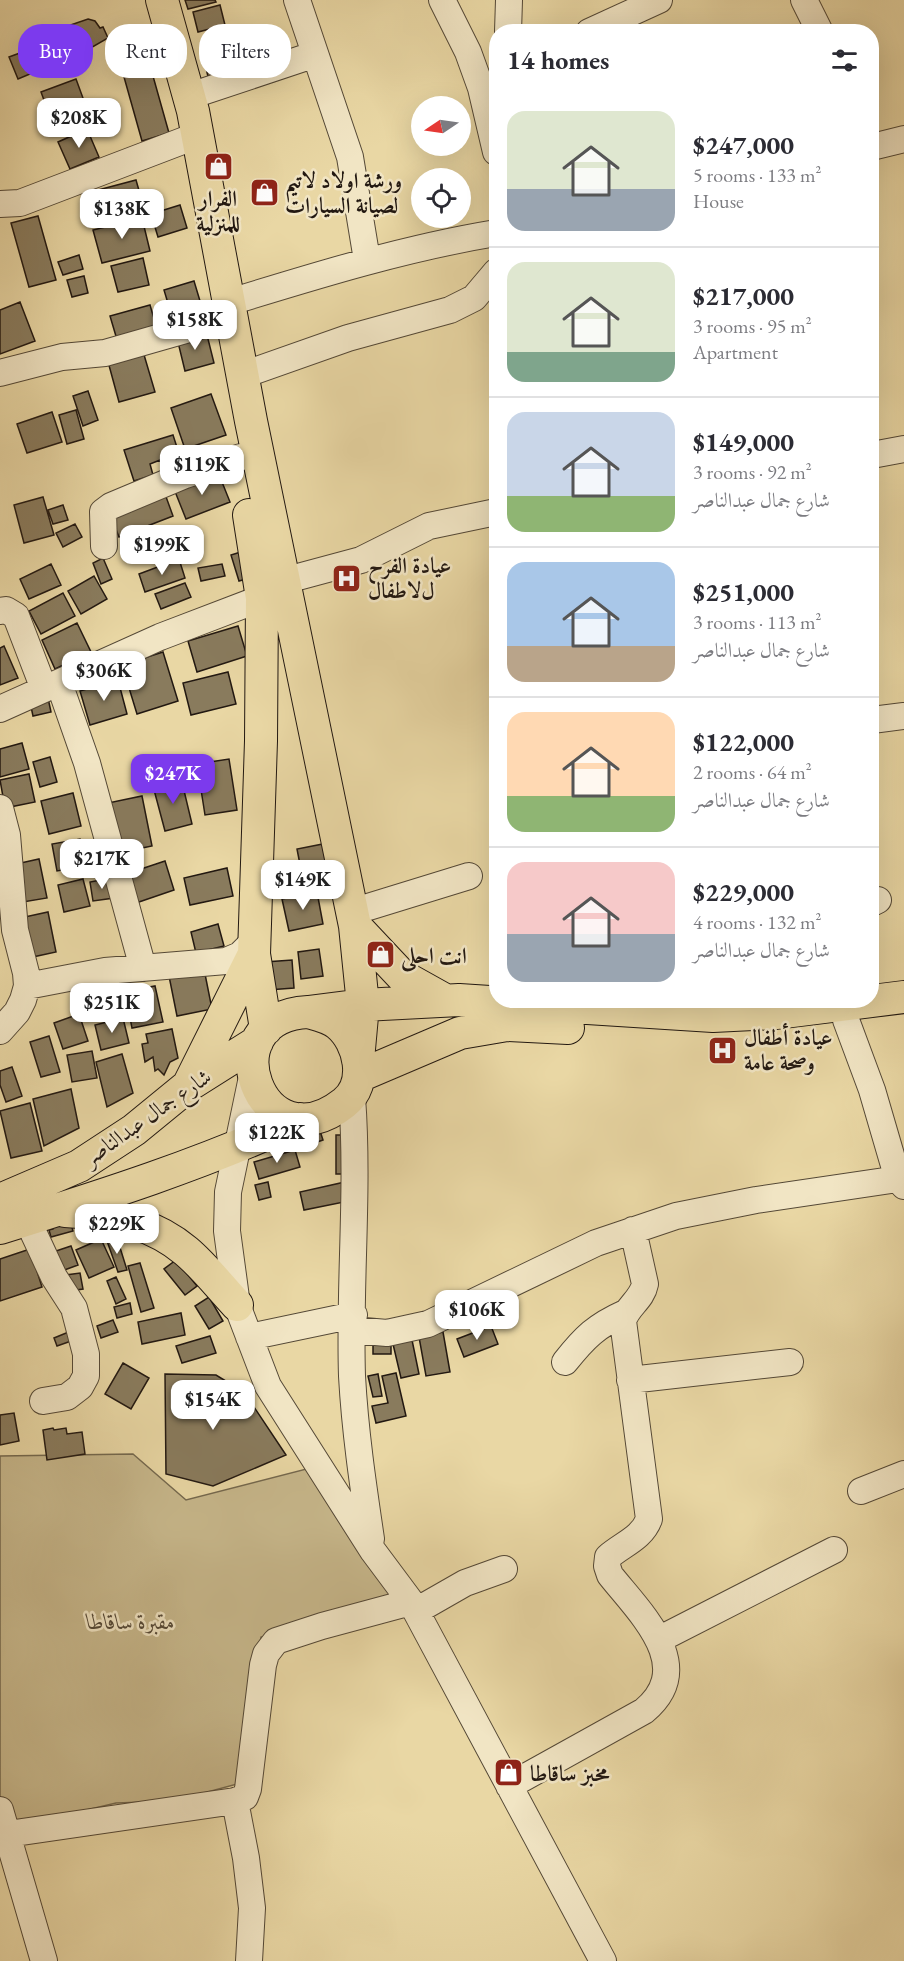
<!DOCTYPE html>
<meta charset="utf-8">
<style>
body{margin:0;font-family:"EB Garamond",Amiri,serif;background:#f7f7f7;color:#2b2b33;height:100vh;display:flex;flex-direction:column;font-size:22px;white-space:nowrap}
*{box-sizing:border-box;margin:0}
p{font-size:20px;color:#7c7c81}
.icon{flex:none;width:33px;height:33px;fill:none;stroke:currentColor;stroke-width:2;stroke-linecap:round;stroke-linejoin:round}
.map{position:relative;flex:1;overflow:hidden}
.panel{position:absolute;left:489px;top:24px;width:390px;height:984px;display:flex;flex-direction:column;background:#fff;border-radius:24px;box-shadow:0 6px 24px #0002}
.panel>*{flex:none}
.guide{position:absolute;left:18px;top:24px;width:381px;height:54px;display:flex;gap:12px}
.needle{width:39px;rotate:257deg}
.fabs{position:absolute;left:411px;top:96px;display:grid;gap:12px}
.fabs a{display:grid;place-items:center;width:60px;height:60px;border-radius:50%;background:#fff;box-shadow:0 6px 24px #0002;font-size:30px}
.price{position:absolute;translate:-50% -51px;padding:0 14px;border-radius:12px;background:#fff;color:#222;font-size:20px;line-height:39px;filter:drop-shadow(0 2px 3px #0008)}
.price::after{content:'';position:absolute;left:50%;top:36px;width:18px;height:14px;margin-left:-9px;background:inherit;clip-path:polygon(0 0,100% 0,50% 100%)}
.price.current{background:#7c3aed;color:#fff}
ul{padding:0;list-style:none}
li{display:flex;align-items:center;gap:18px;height:150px;padding:0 18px}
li+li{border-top:2px solid #e1e1e2}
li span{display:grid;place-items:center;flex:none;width:168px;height:120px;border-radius:18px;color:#555}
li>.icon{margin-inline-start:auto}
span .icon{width:72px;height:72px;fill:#fffc;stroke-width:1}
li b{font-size:26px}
h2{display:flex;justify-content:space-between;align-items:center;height:72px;padding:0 18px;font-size:26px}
.chip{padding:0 21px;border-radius:24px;background:#fff;box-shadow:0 6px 24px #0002;font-size:21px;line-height:54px}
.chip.current{background:#7c3aed;color:#fff}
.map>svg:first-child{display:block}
.green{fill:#c7b78b;stroke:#74684e;stroke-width:1.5}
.building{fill:#897b5d;stroke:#221811;stroke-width:1.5}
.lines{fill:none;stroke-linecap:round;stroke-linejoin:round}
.minor-casing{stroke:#544836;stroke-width:28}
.major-casing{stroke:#221811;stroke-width:34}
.minor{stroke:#f1e5c4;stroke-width:26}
.major{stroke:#e9d7a4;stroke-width:32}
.labels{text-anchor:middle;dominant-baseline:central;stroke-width:5;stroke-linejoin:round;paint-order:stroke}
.poi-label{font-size:22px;font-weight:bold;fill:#221811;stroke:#f1e5c4;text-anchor:start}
.street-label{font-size:22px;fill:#221811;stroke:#f1e5c4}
.park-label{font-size:22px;font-style:italic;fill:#544836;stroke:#f1e5c4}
</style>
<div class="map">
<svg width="904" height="1961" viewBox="0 0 904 1961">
<rect width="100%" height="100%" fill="#e9d7a4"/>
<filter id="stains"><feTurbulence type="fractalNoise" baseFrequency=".00333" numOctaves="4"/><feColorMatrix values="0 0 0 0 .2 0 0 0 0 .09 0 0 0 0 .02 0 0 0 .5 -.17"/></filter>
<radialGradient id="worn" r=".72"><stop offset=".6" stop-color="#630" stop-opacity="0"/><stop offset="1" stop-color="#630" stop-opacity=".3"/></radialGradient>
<path class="green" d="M133,1454L186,1500L314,1467L401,1602L261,1637L241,1783L174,1801L116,1803L23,1825L3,1811L0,1802V1456Z"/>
<path class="building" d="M185,0H215L216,2L188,9Z
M220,5L225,25L198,32L193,12Z
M88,19L95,21L100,28L103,27L108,38L70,60L63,50L59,52L52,36L64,31L62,28Z
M36,47L44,68L18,79L9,57Z
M123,51L126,63L115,66L112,54Z
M236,51L242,74L209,81L204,59Z
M151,69L169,133L142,141L124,77Z
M76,79L91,120L56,133L41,92Z
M87,129L99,157L70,169L58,142Z
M136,180L144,208L106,218L98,190Z
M180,205L187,228L158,237L151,214Z
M38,216L56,280L29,287L11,223Z
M142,218L150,251L102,263L93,230Z
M79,255L83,269L63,275L58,262Z
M143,258L149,285L118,292L111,266Z
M84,276L88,293L72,297L67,280Z
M194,281L206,321L176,330L164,290Z
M20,302L35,341L0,354V310Z
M150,305L158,332L118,343L110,316Z
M206,331L214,363L185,371L177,338Z
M142,348L155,392L119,402L107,358Z
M88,391L98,420L83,426L73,396Z
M211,394L226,435L185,449L171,408Z
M76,410L84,439L67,444L59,415Z
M52,412L62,442L27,453L17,424Z
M173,435L183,466L164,472L160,460L150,464L153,475L134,481L124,450Z
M218,472L230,502L186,519L174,489Z
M165,494L173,516L119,537L110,514Z
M43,497L54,535L24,543L14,505Z
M63,505L68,520L53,524L48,510Z
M75,524L82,537L63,547L56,533Z
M244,551L253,577L239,581L231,555Z
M103,558L112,579L101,584L93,563Z
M179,559L185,578L145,592L139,574Z
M51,564L61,585L29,599L20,579Z
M222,564L225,576L201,581L198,568Z
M94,576L107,599L81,614L68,591Z
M185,583L191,597L161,609L155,594Z
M63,593L75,616L41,634L29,611Z
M77,623L91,652L55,669L42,640Z
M238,626L247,656L197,672L188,641Z
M4,646L18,678L0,685V648Z
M163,652L178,701L137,714L122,665Z
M228,672L236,704L191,715L183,683Z
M118,680L127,714L90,725L80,691Z
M48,698L51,712L33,716L30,702Z
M22,743L29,769L0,777V749Z
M50,757L57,782L40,787L33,762Z
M229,759L237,810L205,815L197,764Z
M29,774L35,802L5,808L0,780Z
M181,778L192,824L165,831L153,786Z
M73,793L81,826L49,834L41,801Z
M142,796L152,846L118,853L108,803Z
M80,839L85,866L57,871L52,844Z
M328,843L335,879L304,885L297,849Z
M39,859L47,898L23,902L16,864Z
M165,861L174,890L136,903L126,874Z
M227,868L233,896L190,905L184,878Z
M111,878L114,898L93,901L90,882Z
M83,879L90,906L64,912L58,885Z
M317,892L323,924L289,931L282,899Z
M48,912L56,952L28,958L20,918Z
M218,924L224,946L196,953L191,932Z
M319,949L323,976L301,979L298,952Z
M292,960L294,988L268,990L265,962Z
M204,969L212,1009L177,1016L169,976Z
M155,986L163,1022L132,1028L125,992Z
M121,993L124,1008L101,1013L98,998Z
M79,1014L88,1041L63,1049L54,1023Z
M123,1018L129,1043L101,1050L95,1025Z
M172,1029L178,1058L170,1062L164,1075L158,1069L155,1071L153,1057L145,1062L142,1044L148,1043L146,1034Z
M49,1036L60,1072L41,1077L30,1042Z
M92,1051L97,1078L72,1082L67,1055Z
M122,1054L133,1093L107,1107L96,1062Z
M12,1067L22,1096L6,1102L0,1085V1071Z
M71,1089L79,1128L44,1146L33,1099Z
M30,1103L42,1151L11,1158L0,1111Z
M320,1131L323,1140L300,1148L297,1138Z
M336,1135H351L352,1174H336Z
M295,1150L300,1167L259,1179L254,1162Z
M268,1182L271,1197L259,1200L255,1185Z
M345,1182L349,1201L304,1210L300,1192Z
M61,1221L71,1224L73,1231L51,1237L49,1230L53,1229L52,1224Z
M117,1238L127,1270L118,1272L107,1241Z
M101,1239L114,1267L89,1278L76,1250Z
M71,1246L78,1265L59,1272L53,1252Z
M30,1249L42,1287L0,1301V1259Z
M176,1260L197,1286L185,1295L164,1269Z
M140,1263L154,1308L141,1312L128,1266Z
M80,1273L83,1289L69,1291L66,1275Z
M116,1277L126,1299L116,1304L107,1281Z
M209,1297L223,1321L209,1329L195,1306Z
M130,1303L132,1314L117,1318L114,1307Z
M181,1313L185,1335L142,1344L138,1322Z
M113,1320L118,1332L101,1338L97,1326Z
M491,1326L498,1344L464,1357L457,1339Z
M71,1331L74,1340L57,1346L54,1338Z
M443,1332L450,1372L426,1376L419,1337Z
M210,1336L216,1353L182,1363L176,1346Z
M373,1337H391V1354H373Z
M412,1340L419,1374L401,1378L393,1344Z
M123,1363L149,1378L131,1409L105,1394Z
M396,1373L406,1416L376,1423L372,1406L388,1403L382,1376Z
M165,1374L216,1375L244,1392L286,1455L213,1486L166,1474Z
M378,1374L382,1396L373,1397L368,1376Z
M14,1413L19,1441L0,1445V1415Z
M53,1428L54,1430L66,1428L67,1434L82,1432L85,1454L47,1460L43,1430Z"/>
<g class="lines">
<defs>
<path id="minor" d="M297,0L350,157L367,260
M442,0L468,52L481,88L496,152
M804,0L820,32
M508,32L509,0
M589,32L659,0
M190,96L313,55
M872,147L904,139
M0,204L20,203L185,140
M230,302C318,275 405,248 496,233
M0,373L62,357L105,353L217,321
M243,375L348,338L450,310L474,298L496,272
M872,455L904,449
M104,546L103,512L111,506L185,475L241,457
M283,581L361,560L429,526L496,512
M0,611L6,610L16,616L44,689
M59,683L87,763L143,968
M0,709L160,637L262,598
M872,720L904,716
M0,808L7,835L15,930L26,973L27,986L23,1000L17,1012L0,1031
M872,903L878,900
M352,912L469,876
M27,986L105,971L226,961L240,955L255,940
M846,1020L872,1090L898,1179L904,1186
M252,1077L228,1192L227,1231L237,1305L268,1386L373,1551L411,1602L603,1961
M352,1097C359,1190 349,1283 352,1376C355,1431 363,1485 371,1539
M27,1219L54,1277L74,1308L86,1354V1376L80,1387L67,1397L43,1401
M353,1330L387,1333L428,1324L596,1243L676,1216L756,1200L898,1179
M249,1337L354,1315
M565,1362C585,1337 596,1326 625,1313
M630,1380L790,1362
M861,1491L904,1474
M416,1611L465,1583L504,1569
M660,1639L834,1550
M509,1786L644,1711C698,1666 640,1613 610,1575L607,1566L608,1557C623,1544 642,1538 649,1519L623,1321C627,1306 642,1300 645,1284L633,1230
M235,1801L246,1858L252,1908L249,1961
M0,1810L44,1961
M8,1834L235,1801L245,1797L248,1789L263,1665L266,1654L276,1641L322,1626L411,1602"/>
<path id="major" d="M162,0L193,111L251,421L355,926L363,1005L358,1060
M249,515L262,598L261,741L254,954L266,1029
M355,926L402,976L445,1000
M308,1012L363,1005L459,1000L713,1016L776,1013L904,997
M308,1012C319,1015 329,1017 338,1024C360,1042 369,1084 344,1103C261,1169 206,1017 308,1012Z
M359,1076L460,1033L507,1025L568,1028
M190,1082L254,954
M0,1200L79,1166L134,1130L189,1085L257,1042
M65,1211C107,1213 153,1223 186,1251C205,1267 220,1287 237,1305
M0,1228C102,1196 203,1164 300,1119"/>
</defs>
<use href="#minor" class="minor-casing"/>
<use href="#major" class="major-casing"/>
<use href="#minor" class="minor"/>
<use href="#major" class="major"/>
</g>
<defs>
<symbol id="shop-square" viewBox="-11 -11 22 22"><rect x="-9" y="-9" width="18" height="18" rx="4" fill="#8f2418" stroke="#f1e5c4"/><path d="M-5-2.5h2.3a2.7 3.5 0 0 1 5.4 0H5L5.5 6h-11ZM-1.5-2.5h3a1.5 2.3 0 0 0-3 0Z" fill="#fff"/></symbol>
<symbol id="hospital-square" viewBox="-11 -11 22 22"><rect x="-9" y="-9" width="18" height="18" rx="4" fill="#8f2418" stroke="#f1e5c4"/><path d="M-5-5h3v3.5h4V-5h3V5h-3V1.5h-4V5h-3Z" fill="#fff"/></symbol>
</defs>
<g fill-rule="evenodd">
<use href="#shop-square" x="202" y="150" width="33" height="33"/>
<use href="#shop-square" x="248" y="176" width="33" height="33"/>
<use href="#hospital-square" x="330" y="562" width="33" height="33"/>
<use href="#shop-square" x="364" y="938" width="33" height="33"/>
<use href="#hospital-square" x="706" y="1034" width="33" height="33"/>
<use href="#shop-square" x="492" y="1756" width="33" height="33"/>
</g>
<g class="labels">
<g class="poi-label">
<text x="285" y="180">ورشة اوﻻد ﻻتيم<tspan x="285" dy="25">لصيانة السيارات</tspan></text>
<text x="218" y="198" text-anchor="middle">الفرار<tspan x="218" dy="25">للمنزلية</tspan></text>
<text x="368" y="565">عيادة الفرح<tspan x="368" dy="25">لﻻطفال</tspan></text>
<text x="401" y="955">انت احلى</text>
<text x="744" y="1037">عيادة أطفال<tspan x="744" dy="25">وصحة عامة</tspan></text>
<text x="530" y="1773">مخبز ساقاطا</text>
</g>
<g class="street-label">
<text transform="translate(147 1117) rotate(-35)">شارع جمال عبدالناصر</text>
</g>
<g class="park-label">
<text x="131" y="1621">مقبرة ساقاطا</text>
</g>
</g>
<rect width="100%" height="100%" filter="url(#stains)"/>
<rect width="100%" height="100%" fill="url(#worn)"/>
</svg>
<div class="fabs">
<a><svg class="needle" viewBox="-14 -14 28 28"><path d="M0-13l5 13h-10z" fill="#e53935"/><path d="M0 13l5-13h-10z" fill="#7c7c81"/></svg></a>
<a><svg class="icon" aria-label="locate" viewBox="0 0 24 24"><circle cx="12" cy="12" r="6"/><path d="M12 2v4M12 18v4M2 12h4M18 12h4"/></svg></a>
</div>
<b class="price" style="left:79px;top:149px">$208K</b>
<b class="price" style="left:122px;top:240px">$138K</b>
<b class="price" style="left:195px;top:351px">$158K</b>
<b class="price" style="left:202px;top:496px">$119K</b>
<b class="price" style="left:162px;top:576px">$199K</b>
<b class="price" style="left:104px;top:702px">$306K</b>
<b class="price current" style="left:173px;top:805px">$247K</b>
<b class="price" style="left:102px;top:890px">$217K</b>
<b class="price" style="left:303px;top:911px">$149K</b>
<b class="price" style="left:112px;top:1034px">$251K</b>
<b class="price" style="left:277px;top:1164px">$122K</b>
<b class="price" style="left:117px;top:1255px">$229K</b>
<b class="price" style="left:477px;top:1341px">$106K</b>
<b class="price" style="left:213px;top:1431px">$154K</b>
<div class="guide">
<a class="chip current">Buy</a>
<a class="chip">Rent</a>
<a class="chip">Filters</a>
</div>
<section class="panel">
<h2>14 homes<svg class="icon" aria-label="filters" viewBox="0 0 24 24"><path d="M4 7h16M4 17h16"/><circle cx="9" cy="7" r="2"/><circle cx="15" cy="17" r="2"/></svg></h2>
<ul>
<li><span style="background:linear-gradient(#dfe7d0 65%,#9aa5b1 0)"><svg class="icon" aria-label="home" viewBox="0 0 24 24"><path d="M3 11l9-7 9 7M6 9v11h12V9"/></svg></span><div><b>$247,000</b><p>5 rooms · 133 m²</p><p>House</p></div></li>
<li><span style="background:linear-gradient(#dfe7d0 75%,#7fa58c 0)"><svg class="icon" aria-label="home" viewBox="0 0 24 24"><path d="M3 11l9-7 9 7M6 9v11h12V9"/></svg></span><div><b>$217,000</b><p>3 rooms · 95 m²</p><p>Apartment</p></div></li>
<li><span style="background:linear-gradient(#c9d6e8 70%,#8fb573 0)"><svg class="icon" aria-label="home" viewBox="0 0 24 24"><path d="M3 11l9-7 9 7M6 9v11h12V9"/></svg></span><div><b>$149,000</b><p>3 rooms · 92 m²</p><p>شارع جمال عبدالناصر</p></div></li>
<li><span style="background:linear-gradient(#a9c7e8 70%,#b9a48a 0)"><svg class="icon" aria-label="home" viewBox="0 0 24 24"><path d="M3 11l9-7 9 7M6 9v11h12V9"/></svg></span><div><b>$251,000</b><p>3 rooms · 113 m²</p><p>شارع جمال عبدالناصر</p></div></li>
<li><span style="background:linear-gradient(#ffd9b3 70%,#8fb573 0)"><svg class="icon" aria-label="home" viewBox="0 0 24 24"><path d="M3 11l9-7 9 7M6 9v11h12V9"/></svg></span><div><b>$122,000</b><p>2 rooms · 64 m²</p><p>شارع جمال عبدالناصر</p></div></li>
<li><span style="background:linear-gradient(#f6c9c9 60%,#9aa5b1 0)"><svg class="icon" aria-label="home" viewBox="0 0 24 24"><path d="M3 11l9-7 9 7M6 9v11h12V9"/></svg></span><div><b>$229,000</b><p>4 rooms · 132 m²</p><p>شارع جمال عبدالناصر</p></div></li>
</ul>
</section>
</div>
